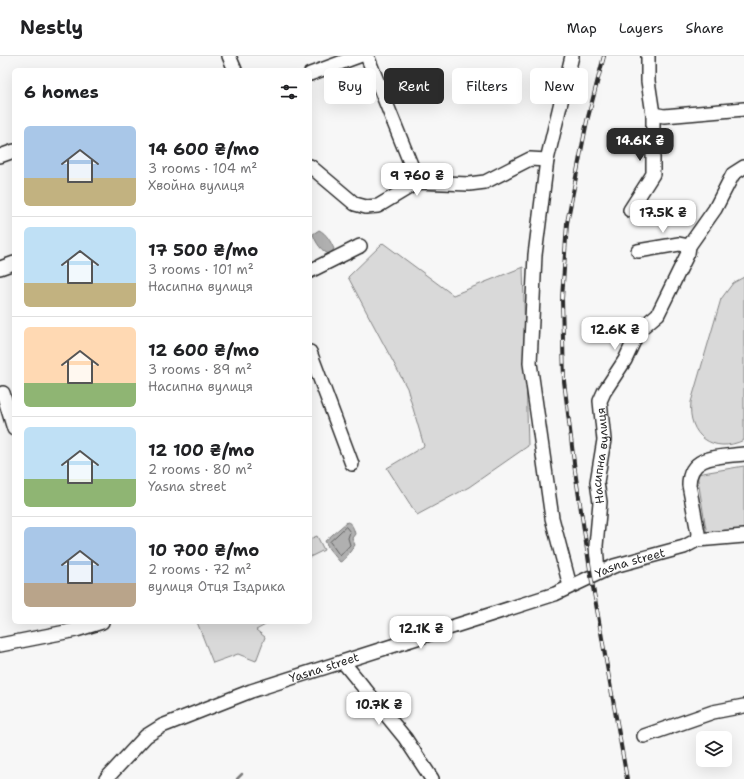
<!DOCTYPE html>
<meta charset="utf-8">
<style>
body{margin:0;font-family:"Shantell Sans",sans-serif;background:#f6f6f6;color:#202124;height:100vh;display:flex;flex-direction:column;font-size:15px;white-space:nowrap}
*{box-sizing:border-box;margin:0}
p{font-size:13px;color:#757577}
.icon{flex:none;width:22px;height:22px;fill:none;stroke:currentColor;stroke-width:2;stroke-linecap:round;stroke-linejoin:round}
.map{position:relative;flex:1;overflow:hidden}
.panel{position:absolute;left:12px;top:12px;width:300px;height:556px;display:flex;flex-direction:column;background:#fff;border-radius:6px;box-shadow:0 4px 16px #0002}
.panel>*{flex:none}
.hud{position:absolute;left:324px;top:12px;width:360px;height:36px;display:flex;gap:8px}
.buttons{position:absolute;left:696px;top:675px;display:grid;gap:8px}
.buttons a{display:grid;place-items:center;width:36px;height:36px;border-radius:6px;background:#fff;box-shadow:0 4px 16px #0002;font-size:20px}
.price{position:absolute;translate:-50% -34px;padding:0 9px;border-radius:8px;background:#fff;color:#222;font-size:13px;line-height:26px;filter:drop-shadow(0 1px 2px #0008)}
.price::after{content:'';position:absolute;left:50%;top:24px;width:12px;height:9px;margin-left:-6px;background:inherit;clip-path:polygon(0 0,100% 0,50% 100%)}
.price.active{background:#2b2b2b;color:#fff}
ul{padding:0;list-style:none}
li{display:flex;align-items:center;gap:12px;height:100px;padding:0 12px}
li+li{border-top:1px solid #e0e0e0}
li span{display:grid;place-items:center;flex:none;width:112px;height:80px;border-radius:6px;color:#555}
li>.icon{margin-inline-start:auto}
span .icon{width:48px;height:48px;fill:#fffc;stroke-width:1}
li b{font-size:17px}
h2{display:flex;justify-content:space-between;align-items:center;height:48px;padding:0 12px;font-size:17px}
.pill{padding:0 14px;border-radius:6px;background:#fff;box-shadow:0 4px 16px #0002;font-size:14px;line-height:36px}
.pill.active{background:#2b2b2b;color:#fff}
header{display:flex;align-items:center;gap:24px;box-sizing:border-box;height:56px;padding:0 20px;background:#fff;border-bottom:1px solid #e0e0e0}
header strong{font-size:19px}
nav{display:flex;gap:22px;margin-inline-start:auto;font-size:14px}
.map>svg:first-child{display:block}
.green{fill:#d9d9d9;stroke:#828282}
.water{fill:#b0b0b0;stroke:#7b7b7b}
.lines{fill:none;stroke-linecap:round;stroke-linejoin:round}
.shore{stroke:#606060;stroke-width:1}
.stream{stroke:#7b7b7b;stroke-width:2.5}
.minor-casing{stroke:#2b2b2b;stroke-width:16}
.minor{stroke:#fff;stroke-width:13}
.rail-casing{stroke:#2b2b2b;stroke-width:4}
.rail{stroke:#fff;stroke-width:2.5;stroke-dasharray:8;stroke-linecap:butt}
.labels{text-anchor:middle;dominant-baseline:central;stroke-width:3;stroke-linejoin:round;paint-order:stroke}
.street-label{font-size:12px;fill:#2b2b2b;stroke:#fff}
</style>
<header>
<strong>Nestly</strong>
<nav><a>Map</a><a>Layers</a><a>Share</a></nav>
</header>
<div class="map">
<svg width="744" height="723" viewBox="0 0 744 723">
<rect width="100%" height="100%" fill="#f7f7f7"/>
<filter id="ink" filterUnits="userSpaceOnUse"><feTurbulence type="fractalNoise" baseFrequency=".025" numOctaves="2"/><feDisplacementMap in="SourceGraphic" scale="8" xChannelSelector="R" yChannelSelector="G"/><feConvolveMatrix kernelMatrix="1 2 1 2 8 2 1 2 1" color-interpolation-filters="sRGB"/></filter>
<g filter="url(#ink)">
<path class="green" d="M383,187L453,239L523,211L528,390L469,431L417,459L387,412L424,390L407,332L348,221Z
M744,221V384C713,399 687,379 691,346L721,243L733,227Z
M744,410V473L707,479L697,418Z
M317,480L324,494L310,501V483Z
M197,566H271L256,574L265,581L256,605L238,598L213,607Z"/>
<path class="water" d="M319,174C326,177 331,186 334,193L330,198C322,197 315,185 313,178Z
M347,466C352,467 354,473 355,478L352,482L355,489L344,504L340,506L329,493L325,485Z"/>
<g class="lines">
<path class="shore" d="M346,471L350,476L348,482L350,489L340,500L330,486Z"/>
<path class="stream" d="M237,723L242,718"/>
<defs>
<g id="minor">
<path d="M229,0L235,14"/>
<path d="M367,0L418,126"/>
<path d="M310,18L359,0"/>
<path d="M653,58L664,60L744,53"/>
<path d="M0,100L14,95"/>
<path d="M310,110L355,148L366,151L378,150L418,126L469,128L485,126L530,103L547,104"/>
<path d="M630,154L653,118V58L648,25V0"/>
<path d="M638,195L679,188L689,190"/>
<path d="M0,212L14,207"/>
<path d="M310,215L360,190"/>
<path d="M310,296L352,408"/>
<path d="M3,337L14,373"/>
<path d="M697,484L698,477L689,429C689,398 721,401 744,398"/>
<path id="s1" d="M598,517L596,490L600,446L597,426L604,384L600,345L604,336L625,304L639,274L658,258L688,197L689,190L715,153L733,118L744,111"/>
<path d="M570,530L552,462L530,307L535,199L547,104L572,0"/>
<path d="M0,589L76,574L102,566"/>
<path d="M343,606L405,682L432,723"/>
<path d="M644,680L713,656L744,650"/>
<path id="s2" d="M106,723L146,680L162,670L251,635L555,538L614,510L684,491L697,484L744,480"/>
</g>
</defs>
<use href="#minor" class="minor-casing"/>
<use href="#minor" class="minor"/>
<defs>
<path id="rail" d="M604,0L587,65L567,167L562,243L564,325L575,415L591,520L627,723"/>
</defs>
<use href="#rail" class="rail-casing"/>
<use href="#rail" class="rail"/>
</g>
</g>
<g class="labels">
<g class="street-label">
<text stroke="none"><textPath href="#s1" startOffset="118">Насипна вулиця</textPath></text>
<text stroke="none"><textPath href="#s2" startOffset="574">Yasna street</textPath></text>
<text stroke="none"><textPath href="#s2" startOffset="250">Yasna street</textPath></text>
</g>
</g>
</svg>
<div class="buttons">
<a><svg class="icon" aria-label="layers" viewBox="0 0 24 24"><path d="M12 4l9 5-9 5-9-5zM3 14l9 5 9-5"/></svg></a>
</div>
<b class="price active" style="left:640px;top:106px">14.6K ₴</b>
<b class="price" style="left:417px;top:141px">9 760 ₴</b>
<b class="price" style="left:663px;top:178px">17.5K ₴</b>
<b class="price" style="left:615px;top:295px">12.6K ₴</b>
<b class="price" style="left:421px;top:594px">12.1K ₴</b>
<b class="price" style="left:379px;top:670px">10.7K ₴</b>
<div class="hud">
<a class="pill">Buy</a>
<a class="pill active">Rent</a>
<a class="pill">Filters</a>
<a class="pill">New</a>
</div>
<section class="panel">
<h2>6 homes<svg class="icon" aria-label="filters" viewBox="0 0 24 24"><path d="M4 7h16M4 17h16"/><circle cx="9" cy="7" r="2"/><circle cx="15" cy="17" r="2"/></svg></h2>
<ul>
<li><span style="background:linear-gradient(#a9c7e8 65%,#c2b280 0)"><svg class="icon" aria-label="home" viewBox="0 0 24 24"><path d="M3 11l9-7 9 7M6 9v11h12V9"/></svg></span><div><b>14 600 ₴/mo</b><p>3 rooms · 104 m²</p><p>Хвойна вулиця</p></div></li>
<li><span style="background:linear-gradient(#bfe0f5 70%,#c2b280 0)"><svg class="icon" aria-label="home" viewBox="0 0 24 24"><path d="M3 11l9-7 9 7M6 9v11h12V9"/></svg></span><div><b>17 500 ₴/mo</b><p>3 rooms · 101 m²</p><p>Насипна вулиця</p></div></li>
<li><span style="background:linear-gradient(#ffd9b3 70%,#8fb573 0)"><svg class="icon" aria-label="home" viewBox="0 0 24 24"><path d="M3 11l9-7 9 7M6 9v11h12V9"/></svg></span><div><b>12 600 ₴/mo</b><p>3 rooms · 89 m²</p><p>Насипна вулиця</p></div></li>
<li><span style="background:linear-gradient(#bfe0f5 65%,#8fb573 0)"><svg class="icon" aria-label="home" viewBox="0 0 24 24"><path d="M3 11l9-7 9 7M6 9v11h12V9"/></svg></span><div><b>12 100 ₴/mo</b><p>2 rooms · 80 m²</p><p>Yasna street</p></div></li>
<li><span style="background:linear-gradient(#a9c7e8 70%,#b9a48a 0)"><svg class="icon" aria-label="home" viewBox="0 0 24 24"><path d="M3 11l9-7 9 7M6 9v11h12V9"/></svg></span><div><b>10 700 ₴/mo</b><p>2 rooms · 72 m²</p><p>вулиця Отця Іздрика</p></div></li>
</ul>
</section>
</div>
